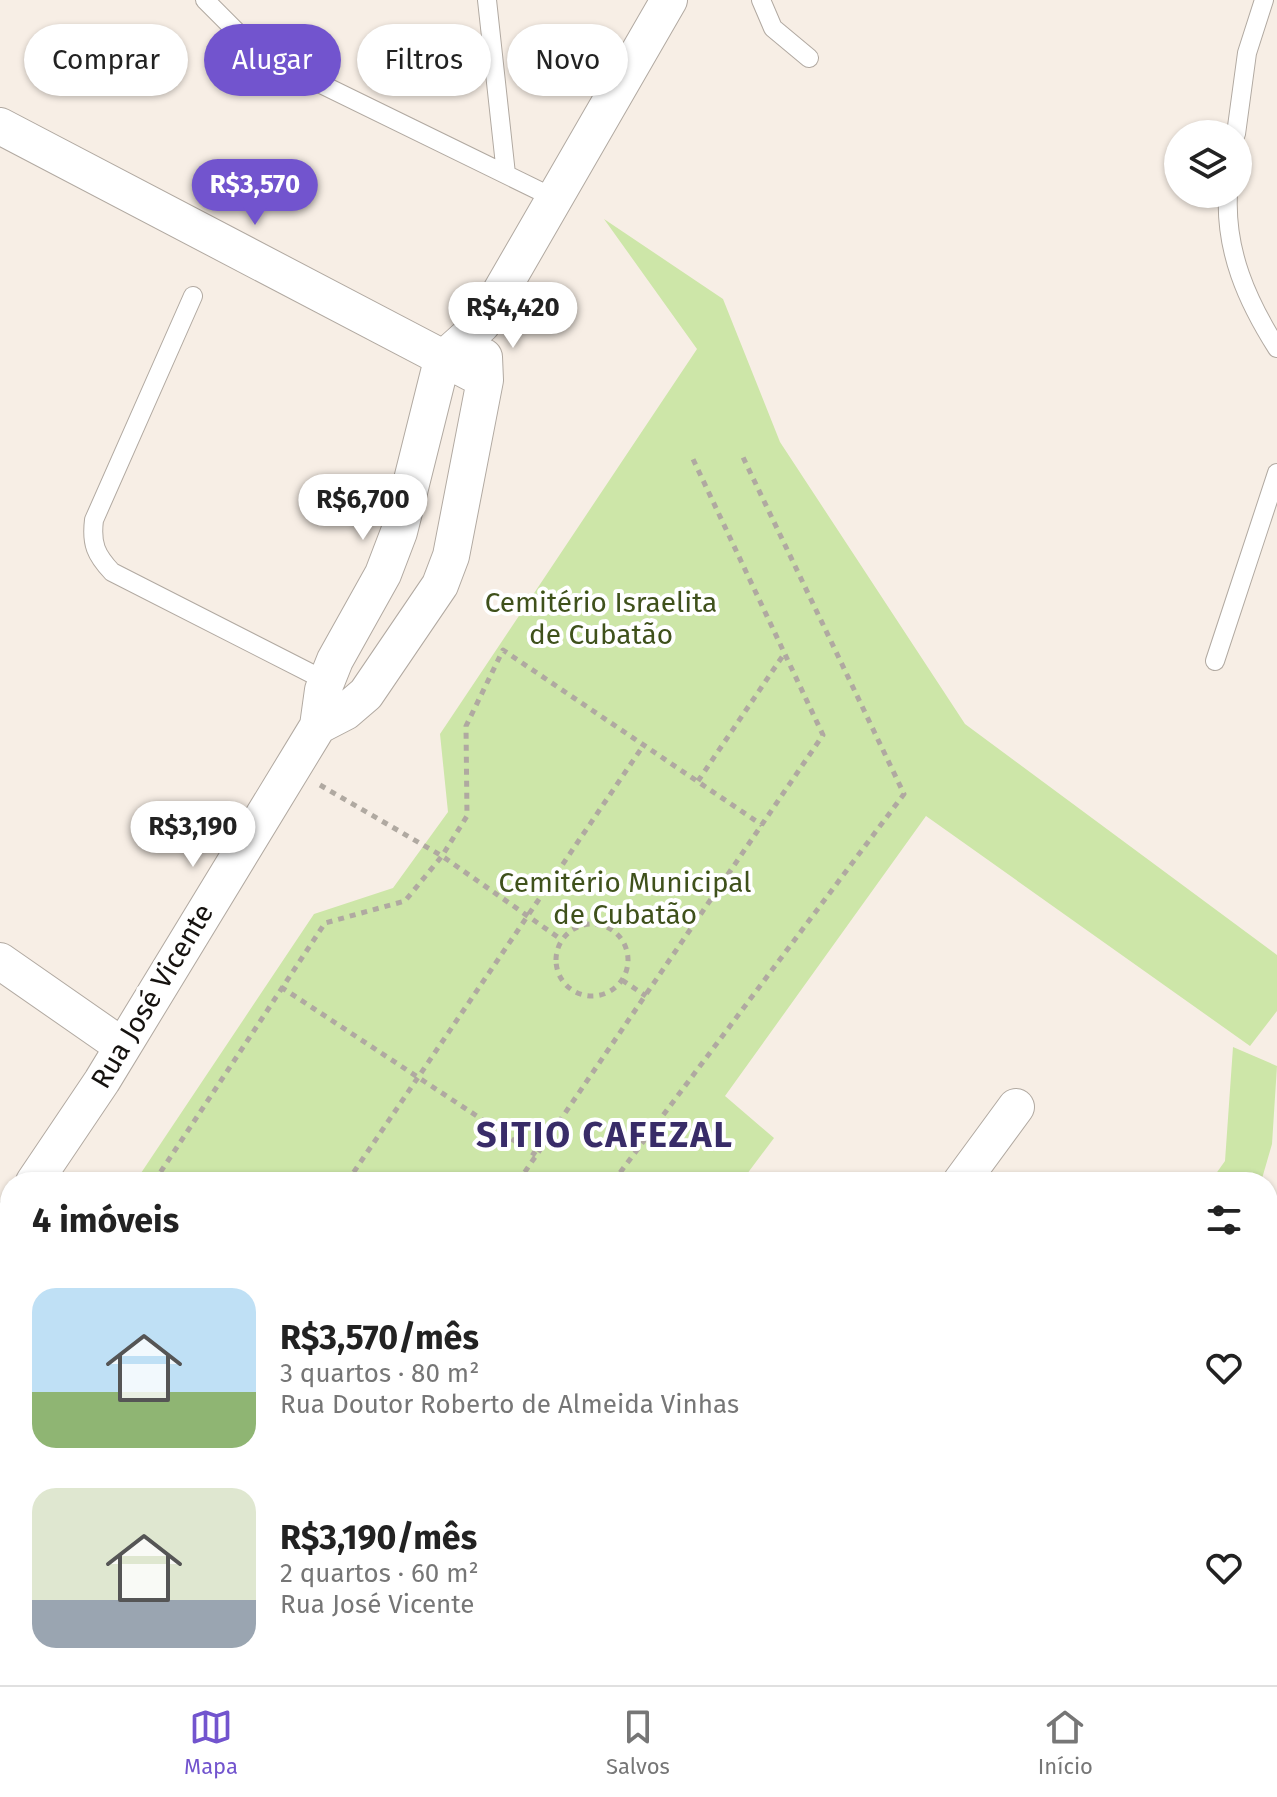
<!DOCTYPE html>
<html lang="pt">
<meta charset="utf-8">
<style>
body{margin:0;font-family:"Fira Sans",sans-serif;background:#f6f6f6;color:#222;height:100vh;display:flex;flex-direction:column;font-size:30px;white-space:nowrap}
*{box-sizing:border-box;margin:0}
p{font-size:26px;color:#767676}
.icon{flex:none;width:44px;height:44px;fill:none;stroke:currentColor;stroke-width:2;stroke-linecap:round;stroke-linejoin:round}
.map{position:relative;flex:1;overflow:hidden}
.side{position:absolute;left:0px;top:1172px;width:1278px;height:514px;display:flex;flex-direction:column;background:#fff;border-radius:32px 32px 0 0;box-shadow:0 2px 6px #0004}
.side>*{flex:none}
.guide{position:absolute;left:24px;top:24px;width:800px;height:72px;display:flex;gap:16px}
.fabs{position:absolute;left:1164px;top:120px;display:grid;gap:16px}
.fabs a{display:grid;place-items:center;width:88px;height:88px;border-radius:50%;background:#fff;box-shadow:0 2px 6px #0004;font-size:40px}
.price{position:absolute;translate:-50% -68px;padding:0 18px;border-radius:28px;background:#fff;color:#222;font-size:26px;line-height:52px;filter:drop-shadow(0 2px 4px #0008)}
.price::after{content:'';position:absolute;left:50%;top:48px;width:24px;height:18px;margin-left:-12px;background:inherit;clip-path:polygon(0 0,100% 0,50% 100%)}
.price.selected{background:#7254ce;color:#fff}
ul{padding:0;list-style:none}
li{display:flex;align-items:center;gap:24px;height:200px;padding:0 32px}
li span{display:grid;place-items:center;flex:none;width:224px;height:160px;border-radius:24px;color:#555}
li>.icon{margin-inline-start:auto}
span .icon{width:96px;height:96px;fill:#fffc;stroke-width:1}
li b{font-size:34px}
h2{display:flex;justify-content:space-between;align-items:center;height:96px;padding:0 32px;font-size:34px}
.chip{padding:0 28px;border-radius:36px;background:#fff;box-shadow:0 2px 6px #0004;font-size:28px;line-height:72px}
.chip.selected{background:#7254ce;color:#fff}
.menu{display:flex;justify-content:space-around;align-items:center;height:112px;border-top:2px solid #e0e0e0;background:#fff;font-size:22px;color:#767676}
.menu a{display:grid;justify-items:center;gap:4px}
.menu .selected{color:#7254ce}
.map>svg:first-child{display:block}
.green{fill:#cde6a8}
.lines{fill:none;stroke-linecap:round;stroke-linejoin:round}
.service-casing{stroke:#b1a9a1;stroke-width:20}
.minor-casing{stroke:#b1a9a1;stroke-width:38}
.path{stroke:#b0a9a1;stroke-width:5;stroke-dasharray:6 6;stroke-linecap:butt}
.service{stroke:#fff;stroke-width:18}
.minor{stroke:#fff;stroke-width:36}
.rail{stroke:#615c57;stroke-width:6;stroke-dasharray:16 8;stroke-linecap:butt}
.labels{text-anchor:middle;dominant-baseline:central;stroke-width:8;stroke-linejoin:round;paint-order:stroke}
.park-label{font-size:28px;fill:#3f511b;stroke:#fff}
.street-label{font-size:28px;fill:#15120f;stroke:#fff}
.district-label{font-size:36px;font-weight:bold;letter-spacing:2px;fill:#392c68;stroke:#fff}
</style>
<div class="map">
<svg width="1277" height="1685" viewBox="0 0 1277 1685">
<rect width="100%" height="100%" fill="#f7eee5"/>
<path class="green" d="M604,219L723,299L780,442L965,724L1277,955V1011L1250,1046L926,816L725,1096L774,1138L741,1182H135L314,914L393,888L448,812L440,734L697,349Z
M1233,1047L1277,1066L1272,1144L1261,1182H1210L1225,1161Z
M10,1290V1676H596L608,1685H0V1294Z
M863,1676H1163L1161,1685H857Z"/>
<g class="lines">
<defs>
<path id="service" d="M205,0L243,38L282,65L554,198
M487,0L506,174
M761,0L773,28L809,58
M1236,134L1247,53L1264,0
M1228,194C1225,251 1247,301 1277,348
M193,296L94,520C91,544 96,555 112,572L326,681
M1215,661L1277,473
M0,1348L10,1335"/>
<path id="minor" d="M0,126L485,380
M318,726L345,712L366,694L440,585L451,556L485,380L484,357
M0,961L122,1046
M34,1182L102,1081L318,726L323,690L335,660L383,574L399,532L442,360L482,324L669,0
M961,1182L1016,1107
M10,1218V1234
M666,1676L679,1685
M780,1685L787,1676"/>
</defs>
<use href="#service" class="service-casing"/>
<use href="#minor" class="minor-casing"/>
<path class="path" d="M698,781L784,654
M320,785L442,856L562,940
M556 960a36 36 0 1 1 72 0a36 36 0 1 1-72 0Z
M622,980L646,996
M281,987L536,1155
M154,1182L325,923L405,901L442,856L467,816L466,726L503,650L762,825
M347,1182L645,743
M518,1182L823,735L692,457
M613,1182L904,794L741,453"/>
<use href="#service" class="service"/>
<use href="#minor" class="minor"/>
<path class="rail" d="M1268,1376L1277,1331
M1206,1685L1208,1676"/>
</g>
<g class="labels">
<g class="park-label">
<text x="601" y="602">Cemitério Israelita<tspan x="601" dy="32">de Cubatão</tspan></text>
<text x="625" y="882">Cemitério Municipal<tspan x="625" dy="32">de Cubatão</tspan></text>
</g>
<g class="street-label">
<text transform="translate(152 996) rotate(-59)">Rua José Vicente</text>
</g>
<g class="district-label">
<text x="605" y="1135">SITIO CAFEZAL</text>
</g>
</g>
</svg>
<div class="fabs">
<a><svg class="icon" aria-label="layers" viewBox="0 0 24 24"><path d="M12 4l9 5-9 5-9-5zM3 14l9 5 9-5"/></svg></a>
</div>
<b class="price selected" style="left:255px;top:227px">R$3,570</b>
<b class="price" style="left:513px;top:350px">R$4,420</b>
<b class="price" style="left:363px;top:542px">R$6,700</b>
<b class="price" style="left:193px;top:869px">R$3,190</b>
<div class="guide">
<a class="chip">Comprar</a>
<a class="chip selected">Alugar</a>
<a class="chip">Filtros</a>
<a class="chip">Novo</a>
</div>
<section class="side">
<h2>4 imóveis<svg class="icon" aria-label="filters" viewBox="0 0 24 24"><path d="M4 7h16M4 17h16"/><circle cx="9" cy="7" r="2"/><circle cx="15" cy="17" r="2"/></svg></h2>
<ul>
<li><span style="background:linear-gradient(#bfe0f5 65%,#8fb573 0)"><svg class="icon" aria-label="home" viewBox="0 0 24 24"><path d="M3 11l9-7 9 7M6 9v11h12V9"/></svg></span><div><b>R$3,570/mês</b><p>3 quartos · 80 m²</p><p>Rua Doutor Roberto de Almeida Vinhas</p></div><svg class="icon" aria-label="heart" viewBox="0 0 24 24"><path d="M12 20l-8-8c-3-5 5-10 8-4 3-6 11-1 8 4z"/></svg></li>
<li><span style="background:linear-gradient(#dfe7d0 70%,#9aa5b1 0)"><svg class="icon" aria-label="home" viewBox="0 0 24 24"><path d="M3 11l9-7 9 7M6 9v11h12V9"/></svg></span><div><b>R$3,190/mês</b><p>2 quartos · 60 m²</p><p>Rua José Vicente</p></div><svg class="icon" aria-label="heart" viewBox="0 0 24 24"><path d="M12 20l-8-8c-3-5 5-10 8-4 3-6 11-1 8 4z"/></svg></li>
</ul>
</section>
</div>
<nav class="menu">
<a class="selected"><svg class="icon" aria-label="map" viewBox="0 0 24 24"><path d="M3 6l6-2 6 2 6-2v14l-6 2-6-2-6 2zM9 4v14M15 6v14"/></svg>Mapa</a>
<a><svg class="icon" aria-label="saved" viewBox="0 0 24 24"><path d="M7 4h10v16l-5-4-5 4z"/></svg>Salvos</a>
<a><svg class="icon" aria-label="home" viewBox="0 0 24 24"><path d="M3 11l9-7 9 7M6 9v11h12V9"/></svg>Início</a>
</nav>
